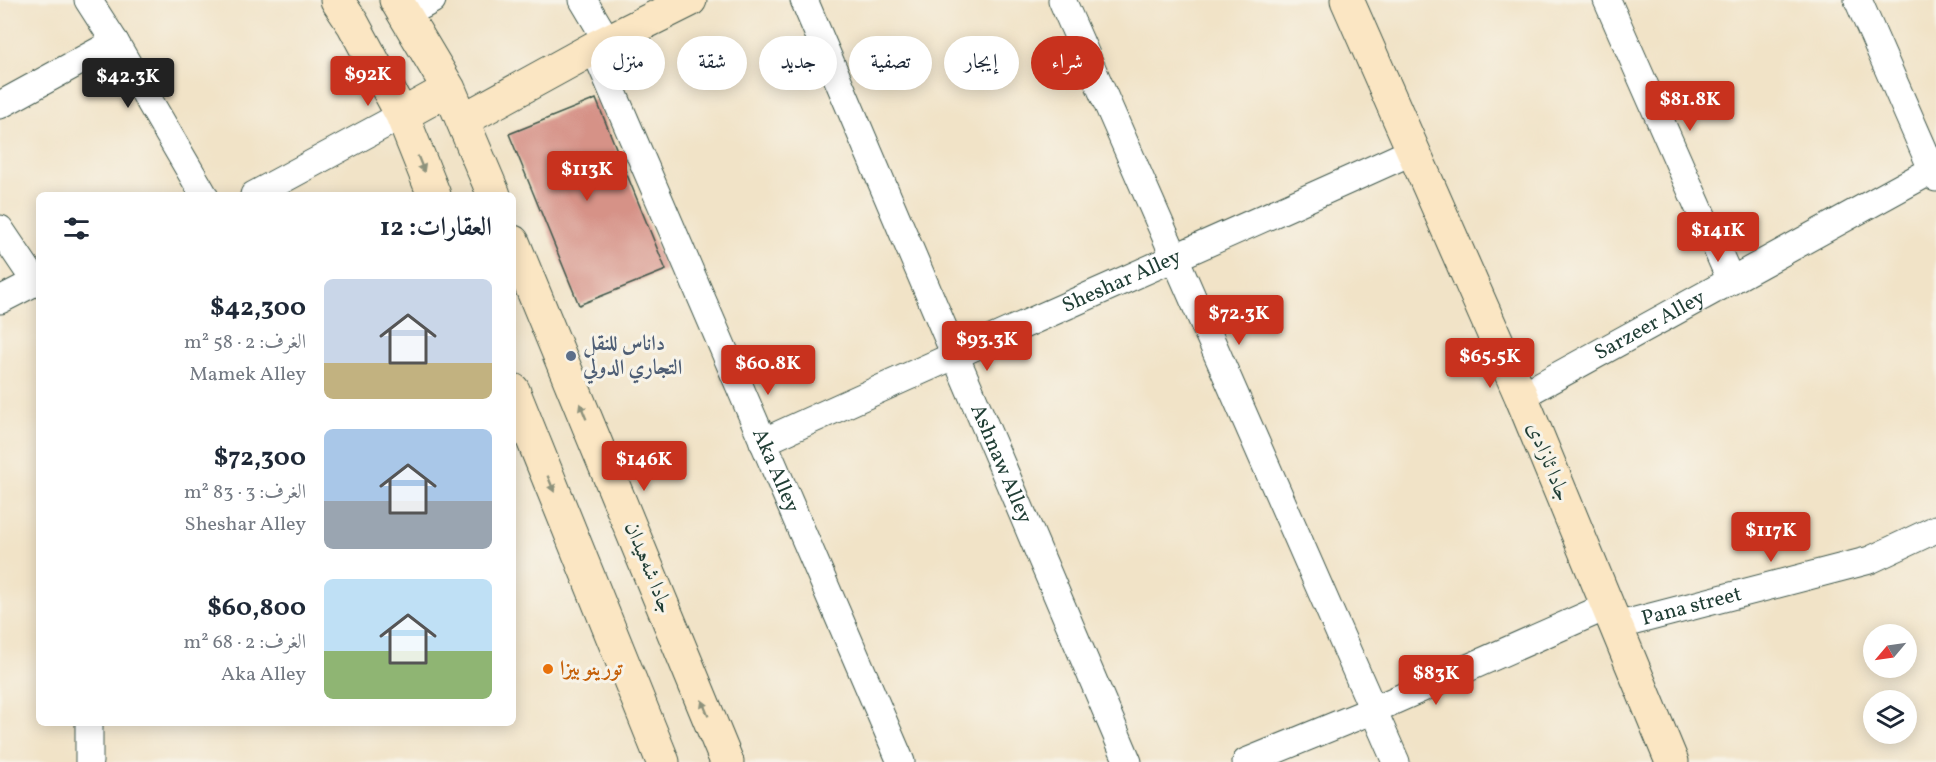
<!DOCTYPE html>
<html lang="ar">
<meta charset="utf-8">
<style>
body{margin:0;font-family:Vollkorn,Amiri,serif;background:#f2f2f3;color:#1f2937;direction:rtl;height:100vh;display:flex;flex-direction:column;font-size:22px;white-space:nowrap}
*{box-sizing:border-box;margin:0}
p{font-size:20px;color:#747a83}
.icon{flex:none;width:33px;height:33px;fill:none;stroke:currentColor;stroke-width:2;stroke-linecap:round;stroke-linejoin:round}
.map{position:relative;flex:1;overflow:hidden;direction:ltr}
.sheet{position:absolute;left:36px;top:192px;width:480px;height:534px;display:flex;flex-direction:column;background:#fff;border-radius:9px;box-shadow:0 3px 15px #0003;direction:rtl}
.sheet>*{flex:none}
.banner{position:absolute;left:534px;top:36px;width:570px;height:54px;direction:rtl;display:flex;gap:12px}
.needle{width:39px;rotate:241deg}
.tools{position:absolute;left:1863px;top:624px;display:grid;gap:12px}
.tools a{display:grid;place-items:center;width:54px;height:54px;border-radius:50%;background:#fff;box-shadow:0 3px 15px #0003;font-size:30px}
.price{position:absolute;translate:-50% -51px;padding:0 14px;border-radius:6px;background:#c8321e;color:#fff;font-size:20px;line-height:39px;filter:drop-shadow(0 2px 3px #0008)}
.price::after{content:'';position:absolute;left:50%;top:36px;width:18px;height:14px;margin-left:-9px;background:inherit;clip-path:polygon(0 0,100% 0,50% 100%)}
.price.on{background:#222;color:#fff}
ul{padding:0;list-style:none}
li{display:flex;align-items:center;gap:18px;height:150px;padding:0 24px}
li span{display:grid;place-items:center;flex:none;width:168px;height:120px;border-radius:9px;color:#555}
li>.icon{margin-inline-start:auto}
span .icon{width:72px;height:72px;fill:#fffc;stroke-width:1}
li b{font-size:26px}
h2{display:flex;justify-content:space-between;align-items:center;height:72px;padding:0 24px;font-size:26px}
.chip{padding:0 21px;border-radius:27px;background:#fff;box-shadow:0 3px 15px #0003;font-size:21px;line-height:54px}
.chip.on{background:#c8321e;color:#fff}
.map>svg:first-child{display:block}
.building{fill:#d69287}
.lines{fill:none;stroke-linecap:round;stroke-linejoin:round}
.street-casing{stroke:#3e564a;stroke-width:29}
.secondary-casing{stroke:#3e564a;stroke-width:35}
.street{stroke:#fff;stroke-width:27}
.secondary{stroke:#fbe6c3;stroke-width:33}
.oneway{fill:#8d927c}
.service-dot{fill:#5c6f8a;stroke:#f7f3e8;stroke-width:2}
.food-dot{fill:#e8710a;stroke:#f7f3e8;stroke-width:2}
.labels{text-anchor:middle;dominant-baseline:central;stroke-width:6;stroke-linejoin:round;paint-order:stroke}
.street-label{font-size:21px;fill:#1f3d34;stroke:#f7f3e8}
.service-label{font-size:21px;font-weight:bold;fill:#4e5e75;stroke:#f7f3e8;text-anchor:start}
.food-label{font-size:21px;font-weight:bold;fill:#c56008;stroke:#f7f3e8;text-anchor:start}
</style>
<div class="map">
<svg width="1936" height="762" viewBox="0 0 1936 762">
<rect width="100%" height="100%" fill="#f7f3e8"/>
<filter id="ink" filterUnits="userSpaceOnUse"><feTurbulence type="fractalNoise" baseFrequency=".0167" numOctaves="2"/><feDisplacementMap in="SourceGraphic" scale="12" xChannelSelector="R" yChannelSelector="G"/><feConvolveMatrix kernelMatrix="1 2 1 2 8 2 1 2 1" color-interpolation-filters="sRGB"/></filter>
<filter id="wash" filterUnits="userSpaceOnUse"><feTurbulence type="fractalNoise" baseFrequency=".008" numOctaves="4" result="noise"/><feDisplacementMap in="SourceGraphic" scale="24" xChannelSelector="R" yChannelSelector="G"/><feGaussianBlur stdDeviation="1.35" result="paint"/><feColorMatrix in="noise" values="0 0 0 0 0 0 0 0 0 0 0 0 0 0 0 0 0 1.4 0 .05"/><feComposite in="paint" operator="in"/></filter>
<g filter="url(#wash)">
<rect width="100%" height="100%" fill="#f1e3c7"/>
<g id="blocks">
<path class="building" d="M596,99L666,270L579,305L509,134Z"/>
</g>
</g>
<g filter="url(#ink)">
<use href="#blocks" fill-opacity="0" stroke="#3e564a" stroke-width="1.5"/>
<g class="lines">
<defs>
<g id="street">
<path d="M88,0L115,42L204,195"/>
<path d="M583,0L608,42"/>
<path id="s1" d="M804,0L1128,762"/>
<path d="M1062,0L1396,762"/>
<path d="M1607,0L1731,281"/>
<path d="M1858,0L1936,178"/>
<path d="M405,15L432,0"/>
<path id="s2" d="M594,48L901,762"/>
<path d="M0,105L115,42"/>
<path d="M254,195L402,115"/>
<path d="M0,229L35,281"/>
<path d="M0,300L39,280"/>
<path id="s3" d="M1521,396L1936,168"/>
<path id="s4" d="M763,442C979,343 1197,249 1413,151"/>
<path id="s5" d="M1616,626L1870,560L1936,529"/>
<path d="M89,762V723"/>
<path d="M1246,762L1373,710L1608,606"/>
</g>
<path id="secondary" d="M337,0L353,24L402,115L434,195
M396,0L449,89L494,195
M1347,0L1521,396L1672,762
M402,115L449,89
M463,120L594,48L690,0
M513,242L727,762
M513,390L663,762"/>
</defs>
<use href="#street" class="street-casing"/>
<use href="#secondary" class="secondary-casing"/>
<use href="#street" class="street"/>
<use href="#secondary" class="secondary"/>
</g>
<defs><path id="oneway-solid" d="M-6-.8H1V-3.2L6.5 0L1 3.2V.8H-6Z" transform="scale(1.5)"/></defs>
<g class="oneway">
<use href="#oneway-solid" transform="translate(421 164) rotate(68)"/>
<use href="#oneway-solid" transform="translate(583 411) rotate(-112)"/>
<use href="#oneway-solid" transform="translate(551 484) rotate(68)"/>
<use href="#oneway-solid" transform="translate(705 708) rotate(-112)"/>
</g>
</g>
<circle class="service-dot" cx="571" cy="356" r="6"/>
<circle class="food-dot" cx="548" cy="669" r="6"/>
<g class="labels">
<g class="street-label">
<text stroke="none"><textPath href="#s4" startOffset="393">Sheshar Alley</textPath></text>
<text stroke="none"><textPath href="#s3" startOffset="147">Sarzeer Alley</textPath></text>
<text transform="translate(1548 462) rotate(68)">جادا ئازادی</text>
<text stroke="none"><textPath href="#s1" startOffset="504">Ashnaw Alley</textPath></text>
<text stroke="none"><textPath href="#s2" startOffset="460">Aka Alley</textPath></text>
<text transform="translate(648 568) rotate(68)">جادا شەهیدان</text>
<text stroke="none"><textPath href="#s5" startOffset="78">Pana street</textPath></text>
</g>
<g class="service-label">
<text x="583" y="344">داناس للنقل<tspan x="583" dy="24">التجاري الدولي</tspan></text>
</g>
<g class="food-label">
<text x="560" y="669">تورينو بيزا</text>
</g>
</g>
</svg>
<div class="tools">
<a><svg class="needle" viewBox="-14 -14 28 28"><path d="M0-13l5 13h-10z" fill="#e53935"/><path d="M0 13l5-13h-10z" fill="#747a83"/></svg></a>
<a><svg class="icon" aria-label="layers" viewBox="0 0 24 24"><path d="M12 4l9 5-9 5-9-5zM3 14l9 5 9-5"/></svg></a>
</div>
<b class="price" style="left:368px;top:107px">$92K</b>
<b class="price on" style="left:128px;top:109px">$42.3K</b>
<b class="price" style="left:1690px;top:132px">$81.8K</b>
<b class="price" style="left:587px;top:202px">$113K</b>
<b class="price" style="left:1718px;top:263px">$141K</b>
<b class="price" style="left:1239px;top:346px">$72.3K</b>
<b class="price" style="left:987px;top:372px">$93.3K</b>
<b class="price" style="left:1490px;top:389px">$65.5K</b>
<b class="price" style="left:768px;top:396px">$60.8K</b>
<b class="price" style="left:644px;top:492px">$146K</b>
<b class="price" style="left:1771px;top:563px">$117K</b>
<b class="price" style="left:1436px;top:706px">$83K</b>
<div class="banner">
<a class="chip on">شراء</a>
<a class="chip">إيجار</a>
<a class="chip">تصفية</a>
<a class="chip">جديد</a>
<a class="chip">شقة</a>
<a class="chip">منزل</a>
</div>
<section class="sheet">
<h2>العقارات: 12<svg class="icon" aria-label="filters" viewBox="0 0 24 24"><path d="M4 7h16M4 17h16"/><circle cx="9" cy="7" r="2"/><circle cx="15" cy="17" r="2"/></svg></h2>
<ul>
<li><span style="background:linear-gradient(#c9d6e8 70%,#c2b280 0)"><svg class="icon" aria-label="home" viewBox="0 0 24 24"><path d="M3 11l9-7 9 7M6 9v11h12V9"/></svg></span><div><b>$42,300</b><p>الغرف: 2 · 58 m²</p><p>Mamek Alley</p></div></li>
<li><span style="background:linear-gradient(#a9c7e8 60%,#9aa5b1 0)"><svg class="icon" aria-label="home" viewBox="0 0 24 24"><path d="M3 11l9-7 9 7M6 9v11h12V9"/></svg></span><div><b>$72,300</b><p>الغرف: 3 · 83 m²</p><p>Sheshar Alley</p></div></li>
<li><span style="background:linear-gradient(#bfe0f5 60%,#8fb573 0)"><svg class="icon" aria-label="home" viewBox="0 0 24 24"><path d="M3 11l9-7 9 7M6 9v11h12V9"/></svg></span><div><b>$60,800</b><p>الغرف: 2 · 68 m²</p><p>Aka Alley</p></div></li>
</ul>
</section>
</div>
